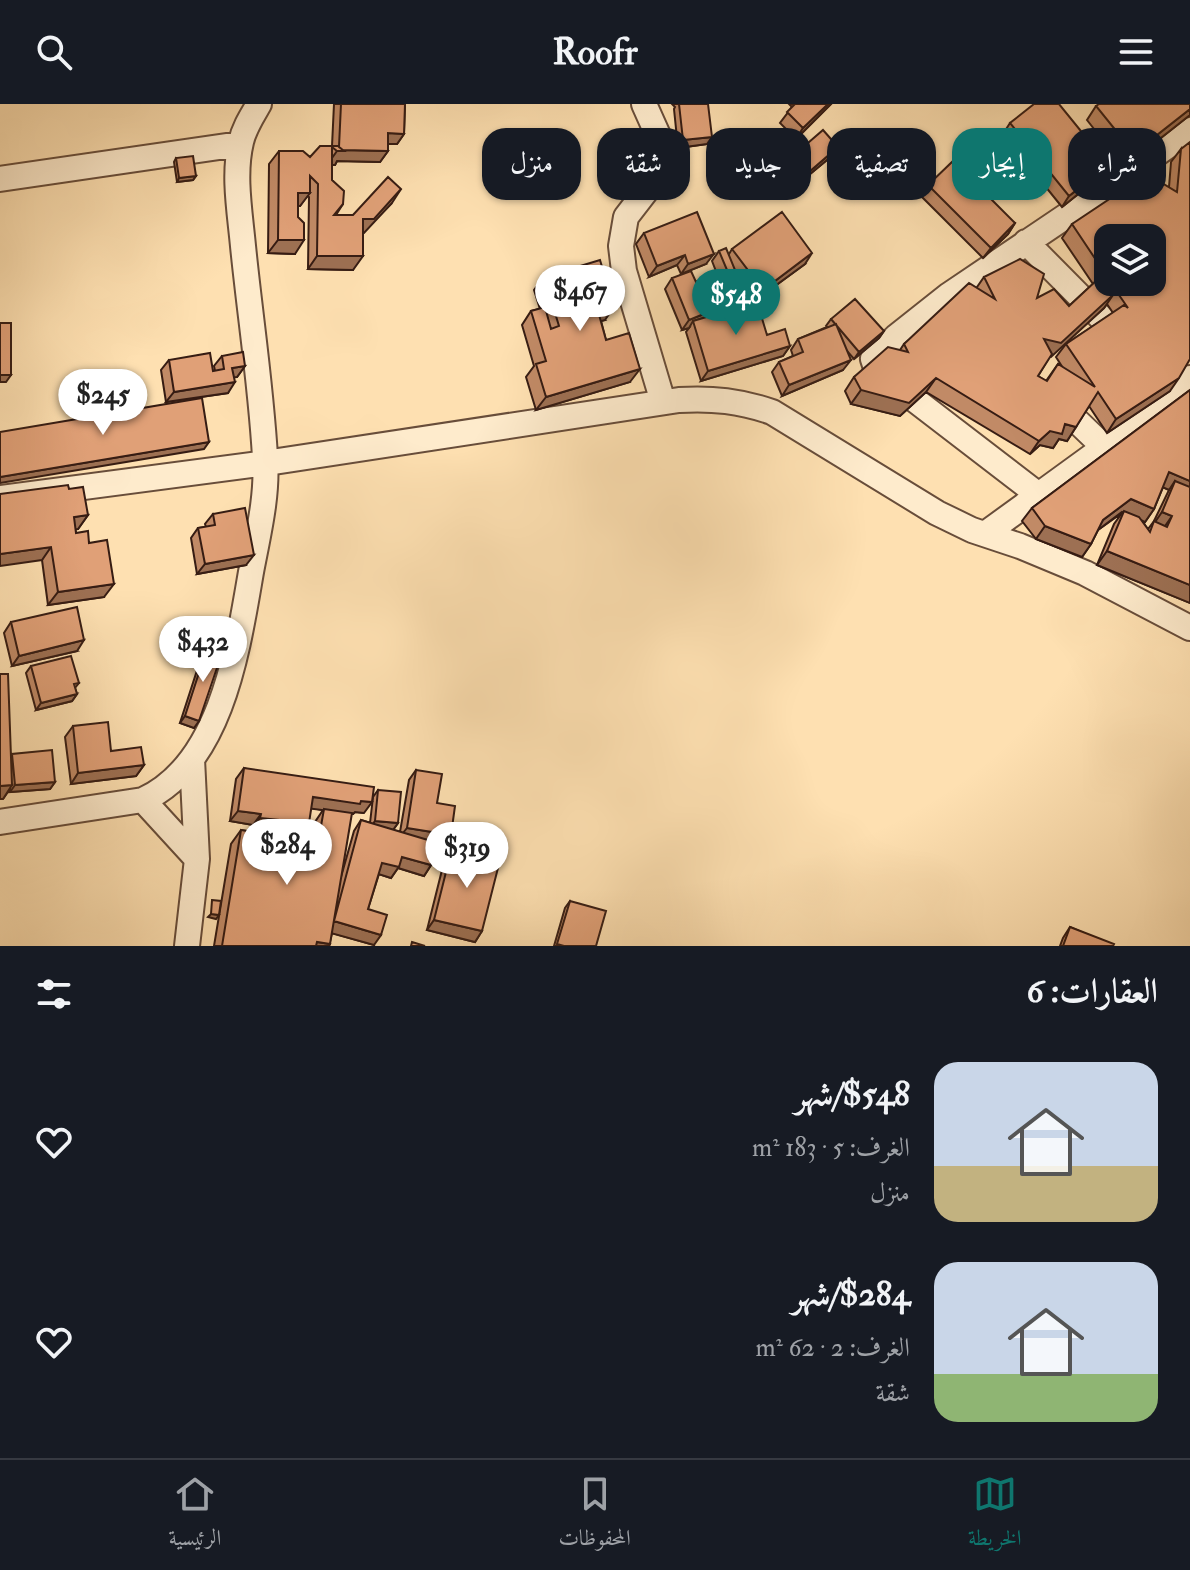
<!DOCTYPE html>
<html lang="ar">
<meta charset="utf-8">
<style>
body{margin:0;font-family:"IM FELL Double Pica",Amiri,serif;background:#20242c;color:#f1f3f6;direction:rtl;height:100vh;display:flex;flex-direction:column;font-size:30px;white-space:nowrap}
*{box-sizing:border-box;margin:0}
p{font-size:26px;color:#9ea1a6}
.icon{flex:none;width:44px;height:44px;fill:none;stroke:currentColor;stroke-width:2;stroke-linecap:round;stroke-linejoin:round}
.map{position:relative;height:842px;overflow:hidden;direction:ltr}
.panel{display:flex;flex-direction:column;background:#171b24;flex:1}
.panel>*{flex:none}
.hud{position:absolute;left:24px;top:24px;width:1142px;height:72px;direction:rtl;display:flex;gap:16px}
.controls{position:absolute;left:1094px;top:120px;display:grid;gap:16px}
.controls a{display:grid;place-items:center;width:72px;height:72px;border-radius:16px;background:#171b24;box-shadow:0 2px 6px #0004;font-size:40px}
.price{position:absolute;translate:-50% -68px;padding:0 18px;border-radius:28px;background:#fff;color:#222;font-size:26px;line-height:52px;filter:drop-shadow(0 2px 4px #0008)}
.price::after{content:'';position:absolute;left:50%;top:48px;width:24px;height:18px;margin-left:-12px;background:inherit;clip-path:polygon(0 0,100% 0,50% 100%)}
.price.active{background:#0f766e;color:#fff}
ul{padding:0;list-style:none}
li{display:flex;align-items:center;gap:24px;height:200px;padding:0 32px}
li span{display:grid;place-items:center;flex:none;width:224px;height:160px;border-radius:24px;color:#555}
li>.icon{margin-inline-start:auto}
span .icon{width:96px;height:96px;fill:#fffc;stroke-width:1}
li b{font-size:34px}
h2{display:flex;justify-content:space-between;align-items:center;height:96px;padding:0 32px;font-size:34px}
.pill{padding:0 28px;border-radius:24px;background:#171b24;box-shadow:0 2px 6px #0004;font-size:28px;line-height:72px}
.pill.active{background:#0f766e;color:#fff}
header{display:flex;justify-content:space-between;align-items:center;height:104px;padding:0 32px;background:#171b24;font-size:36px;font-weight:700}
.dock{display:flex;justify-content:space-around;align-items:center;height:112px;border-top:2px solid #363941;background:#171b24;font-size:22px;color:#9ea1a6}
.dock a{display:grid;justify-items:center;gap:4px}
.dock .active{color:#0f766e}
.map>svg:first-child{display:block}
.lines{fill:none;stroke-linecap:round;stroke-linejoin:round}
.minor-casing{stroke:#684d3a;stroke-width:28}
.minor{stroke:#feebcc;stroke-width:24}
.wall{fill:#c18a66;stroke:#361c13;stroke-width:2;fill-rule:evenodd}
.shaded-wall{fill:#9d7053;stroke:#361c13;stroke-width:2}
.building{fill:#e0a077;stroke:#361c13;stroke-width:2}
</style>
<header><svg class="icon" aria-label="menu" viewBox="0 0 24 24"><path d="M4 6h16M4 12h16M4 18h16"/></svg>Roofr<svg class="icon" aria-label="search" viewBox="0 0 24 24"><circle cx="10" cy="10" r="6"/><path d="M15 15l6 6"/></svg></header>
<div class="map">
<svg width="1190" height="842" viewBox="0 0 1190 842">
<rect width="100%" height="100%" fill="#fee0b1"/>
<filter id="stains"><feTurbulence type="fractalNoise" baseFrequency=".0025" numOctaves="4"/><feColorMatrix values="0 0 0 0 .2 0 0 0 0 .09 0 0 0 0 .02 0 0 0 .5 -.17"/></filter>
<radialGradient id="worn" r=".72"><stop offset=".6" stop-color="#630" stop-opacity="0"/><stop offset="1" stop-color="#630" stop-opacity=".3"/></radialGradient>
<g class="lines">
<defs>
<path id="minor" d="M644,0L661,38L663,59L660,69L626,113L621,142L624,167L663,298
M0,75L240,40
M1134,83L1124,73L1190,26
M1026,138L1126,239
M1056,297L1105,344
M1040,392L885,273L876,264L873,255L896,233L949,191L1124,73
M0,394L266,359L679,296C713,294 740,297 772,308L937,409L972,426L1020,442L1085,469L1190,524
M985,430L1161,302L1190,274
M143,696L197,755
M0,718L143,696C222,660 238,543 251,468C258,431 268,391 265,353C261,282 250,212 243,142C240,109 233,71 241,38C244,24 252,12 259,0
M187,842L197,755L192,655"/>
</defs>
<use href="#minor" class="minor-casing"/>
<use href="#minor" class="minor"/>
</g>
<path class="wall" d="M334,0H405L404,30L397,40H388V47L380,58L337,57L335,61H332V76L343,100L336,111H353L392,99L363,128L353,166L308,165L309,93L307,92L300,102H298L295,150L268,149L269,60L279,47L310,53L332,42Z
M672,0H679L707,40L678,44L674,5L675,3Z
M789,0H831L796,35L780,19L792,3Z
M1190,0V11L1124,63L1087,16L1096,2Z
M1010,19L1107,67L1062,103L1003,30Z
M1181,45L1170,287L1107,329L1089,302L1067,337L1059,335L1053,344L1040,341L1030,350L926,288L900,312L851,300L845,287L854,273L900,246L904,240L977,183L984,173L1037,194L1069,202L1093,180L1062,134L1072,120L1169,83L1171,58ZM1108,134L1152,178H1108ZM1107,200L1113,209L1066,240L1056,253L1063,264L1058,260L1046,277L1038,272L1050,252L1104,204Z
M794,51H833L804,75L789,58Z
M176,54L196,72L193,76L177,78L174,58Z
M928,81L1015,119L1008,130L983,154L921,92Z
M644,129L706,160L681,170L677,161L649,173L636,140Z
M732,145L805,160L756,196L738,172L746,193L739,204L767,231L790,242L783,252L701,277L686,228L689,224L682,226L665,185L672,174L696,178L717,170L712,157L719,147L729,150Z
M544,173L605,216L601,217L606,236L630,278L536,306L526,273L534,262L522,221L531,207L540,205L534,186Z
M831,215L884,227L879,234L854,255L847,247L843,266L782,292L772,268L779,258L793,252L791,246L798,235L827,223L826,222Z
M222,252L245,262L237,273H234L228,289L166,298L161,266L169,256L213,267H215L214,262Z
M1190,286V499L1097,461L1114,420L1122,409L1098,426L1091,440L1082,453L1036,435L1022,417L1032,404ZM1163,383L1169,386L1154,417L1148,425L1142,417L1145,418L1154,405Z
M69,385L88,411L78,425H75L76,429L89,439L104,493L48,501L42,456Z
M213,410L246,461L197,470L191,434L198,424L206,423L205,420Z
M11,518L77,547L12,562L4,529Z
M207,544L194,624L180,619L202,551Z
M31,562L79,579L75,584L77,590L72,597L36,606L26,569Z
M73,622L111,647L144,661L136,672L71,680L65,633Z
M11,652L55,678L50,685L10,688V685L3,695Z
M244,664L364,709L355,708L353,710H351L341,773L354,727L361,716L370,719L373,693L378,686L398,719L393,726L400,728L409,676L416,666L437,699L451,731L443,742L437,741L431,761L424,772L398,764L391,774L379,770L368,805L374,841L332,829L329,842H214L231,740L241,726L311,738L315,718L323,706L311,704L302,730L253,724V721L230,717L236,675Z
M452,744L482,827L475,838L427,826L445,754Z
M570,797L596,842H554L565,804Z
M1070,823L1113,842H1060L1063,834Z"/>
<path class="shaded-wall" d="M828,0H831L796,35L803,24Z
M1190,5V11L1124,63L1134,49Z
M388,29L404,30L397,40H381Z
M712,33L707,40L678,44L683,36Z
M838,43L833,51L804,75L809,68Z
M339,46L388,47L380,58L337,57L335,61H327L337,47Z
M1114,56L1107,67L1062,103L1069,92Z
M196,72L193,76L177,78L179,74Z
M401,85L392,99L364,129L353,128L363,115Z
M298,89H310L300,102H288Z
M1015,119L1008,130L983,154L991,144Z
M278,136H304L295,150L268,149Z
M812,149L805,160L756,196L763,186Z
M714,150L706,160L681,170L688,160Z
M685,151L677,161L649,173L657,162Z
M317,152H363L353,166L308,165Z
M1113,191L1104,204L1051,253L1034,248L1044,235Z
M746,193L739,204L693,217L689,224L682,226L689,216Z
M614,203L605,216L588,221L598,207Z
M884,227L879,234L854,255L859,248Z
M790,242L783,252L701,277L708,267Z
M851,256L843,266L782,292L789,281Z
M245,262L237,273L225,274L232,264Z
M640,265L630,278L536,306L546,293Z
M0,271H11L6,278H0Z
M936,274L926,288L900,312L851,300L861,286Z
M1179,274L1170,287L1107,329L1116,315Z
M235,278L228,289L166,298L174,288Z
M1065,320L1076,323L1067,337L1059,335L1053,344L1040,341L1030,350L1039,337L1050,327Z
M209,338L204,345L0,379V373Z
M1169,368L1190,377V394L1175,377L1169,386L1160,382Z
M1131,395L1154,405L1145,418L1122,408L1094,429L1103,416Z
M1162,408L1172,412L1163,425L1153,421Z
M88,411L78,425L64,427L74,413Z
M1045,422L1091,440L1082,453L1036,435Z
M51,443L42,456L0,462V450Z
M1107,447L1190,481V499L1097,461Z
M254,451L246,461L197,470L205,460Z
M114,480L104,493L48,501L58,488Z
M84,536L77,547L12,562L19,552Z
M77,590L72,597L36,606L41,599Z
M185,612L199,617L194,624L180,619Z
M144,661L136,672L71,680L78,669Z
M55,678L50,685L10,688L15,681Z
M12,681L3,695H0V682Z
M313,693L361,697L372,698L364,709L355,708L353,710L306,704Z
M238,707L261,710L253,721L230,717Z
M260,714L309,719L302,730L253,724Z
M375,717L398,719L393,726L370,724Z
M407,724L451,731L443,742L399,734Z
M402,753L431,761L424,772L398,764L391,774L375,769L382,759Z
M211,810L219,811L216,815L208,813Z
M434,816L482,827L475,838L427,826Z
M334,817L381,831L374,841L327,828Z
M317,838L330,840L329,842H313Z"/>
<path class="building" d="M341,0H405L404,30L388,29V47L343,46L339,43Z
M679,0H708L712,33L683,36Z
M795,0H828L803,24L787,8Z
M1034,0H1059L1089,37L1095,32L1114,56L1069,92L1010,19Z
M1099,0H1190V5L1134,49L1096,2Z
M823,26L838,43L809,68L794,51Z
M1190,38V255L1179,274L1116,315L1098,288L1076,323L1065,320L1062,330L1050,327L1039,337L936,274L909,299L861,286L854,273L888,243L908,248L904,240L969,179L995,195L984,173L1020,155L1044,170L1037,194L1054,185L1069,202L1098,175L1113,191L1061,239L1044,235L1052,250L1038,272L1047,277L1058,260L1095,283L1066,240L1124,201L1128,204L1110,178H1152V134H1108V174L1072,120L1147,70L1177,88L1181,45Z
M320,42H338L344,47H337L332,43V76L344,87L343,100L334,111H353L388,73L401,85L374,115H363V152H317L318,80L310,72V89H298V113L304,119V136H278L279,47H303L310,53Z
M193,52L196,72L179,74L176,54Z
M953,57L1015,119L991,144L928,81Z
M697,108L714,150L688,160L685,151L657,162L644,129Z
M782,108L812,149L763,186L732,145Z
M726,144L746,193L689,216L672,174L691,167L696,178L727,166L719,147Z
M600,156L614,203L598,207L606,236L629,229L640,265L546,293L536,260L546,257L531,207L545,203L551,225L559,222L544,173Z
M855,195L884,227L859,248L831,215Z
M757,198L767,231L785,225L790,242L708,267L693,217Z
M0,219H11V271H0Z
M836,220L851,256L789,281L779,258L803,248L798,235Z
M243,248L245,262L232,264L235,278L174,288L169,256L210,249L213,267L224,265L222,252Z
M1190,286V377L1169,368L1154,405L1131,395L1103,416L1091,440L1045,422L1032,404Z
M202,294L209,338L0,373V328Z
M1175,377L1190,383V481L1107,447L1124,407L1139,413L1150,428L1154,417L1167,423L1172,412L1162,408Z
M68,381L69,385L83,383L88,411L74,413L76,429L88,427L89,439L107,436L114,480L58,488L51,443L0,450V390Z
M245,404L254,451L205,460L198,424L215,421L213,410Z
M77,503L84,536L19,552L11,518Z
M207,544L222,549L199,617L185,612Z
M71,552L79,579L74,580L77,590L41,599L31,562Z
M0,570H8L12,681L0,682Z
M108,618L111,647L141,643L144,661L78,669L73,622Z
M52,646L55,678L15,681L12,650Z
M244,664L374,683L372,698L361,697L360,700L313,693L309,719L260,714L261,710L238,707Z
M416,666L442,670L437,699L455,702L451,731L407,724Z
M378,686L401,688L398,719L375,717Z
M324,705L352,709L330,840L317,838L316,842H222L241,726L318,739Z
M361,716L438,739L431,761L402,753L399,763L382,759L368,805L387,811L381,831L334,817Z
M452,744L500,756L482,827L434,816Z
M212,796L221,797L219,811L211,810Z
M570,797L606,807L596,842H564L557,840Z
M1070,823L1114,840L1113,842H1063Z
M412,838L425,842H411Z"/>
<rect width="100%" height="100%" filter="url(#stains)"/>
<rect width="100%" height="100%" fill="url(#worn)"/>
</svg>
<div class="controls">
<a><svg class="icon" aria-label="layers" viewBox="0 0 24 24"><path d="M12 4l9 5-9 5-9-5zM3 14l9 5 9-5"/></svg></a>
</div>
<b class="price" style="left:580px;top:229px">$467</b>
<b class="price active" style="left:736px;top:233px">$548</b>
<b class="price" style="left:103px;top:333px">$245</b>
<b class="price" style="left:203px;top:580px">$432</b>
<b class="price" style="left:287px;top:783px">$284</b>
<b class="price" style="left:467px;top:786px">$319</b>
<div class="hud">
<a class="pill">شراء</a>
<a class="pill active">إيجار</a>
<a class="pill">تصفية</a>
<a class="pill">جديد</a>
<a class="pill">شقة</a>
<a class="pill">منزل</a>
</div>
</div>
<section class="panel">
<h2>العقارات: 6<svg class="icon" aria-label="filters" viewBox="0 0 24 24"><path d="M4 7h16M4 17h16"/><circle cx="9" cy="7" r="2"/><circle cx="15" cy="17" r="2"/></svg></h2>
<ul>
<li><span style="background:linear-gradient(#c9d6e8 65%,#c2b280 0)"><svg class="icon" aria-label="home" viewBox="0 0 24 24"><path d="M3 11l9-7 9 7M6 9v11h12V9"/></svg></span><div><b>$548/شهر</b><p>الغرف: 5 · 183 m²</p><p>منزل</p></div><svg class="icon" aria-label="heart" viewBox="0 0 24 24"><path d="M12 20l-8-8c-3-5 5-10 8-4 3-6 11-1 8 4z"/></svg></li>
<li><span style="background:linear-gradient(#c9d6e8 70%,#8fb573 0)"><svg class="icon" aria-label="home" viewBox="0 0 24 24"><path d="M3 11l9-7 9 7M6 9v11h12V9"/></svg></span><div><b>$284/شهر</b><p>الغرف: 2 · 62 m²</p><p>شقة</p></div><svg class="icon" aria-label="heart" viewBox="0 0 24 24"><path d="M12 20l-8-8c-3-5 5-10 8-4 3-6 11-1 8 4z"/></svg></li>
</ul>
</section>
<nav class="dock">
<a class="active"><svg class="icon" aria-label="map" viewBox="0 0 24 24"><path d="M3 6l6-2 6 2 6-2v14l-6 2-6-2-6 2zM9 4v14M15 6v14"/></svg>الخريطة</a>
<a><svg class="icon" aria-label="saved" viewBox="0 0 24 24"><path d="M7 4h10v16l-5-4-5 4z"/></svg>المحفوظات</a>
<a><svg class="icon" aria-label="home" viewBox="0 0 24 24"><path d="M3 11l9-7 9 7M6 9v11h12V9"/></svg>الرئيسية</a>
</nav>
